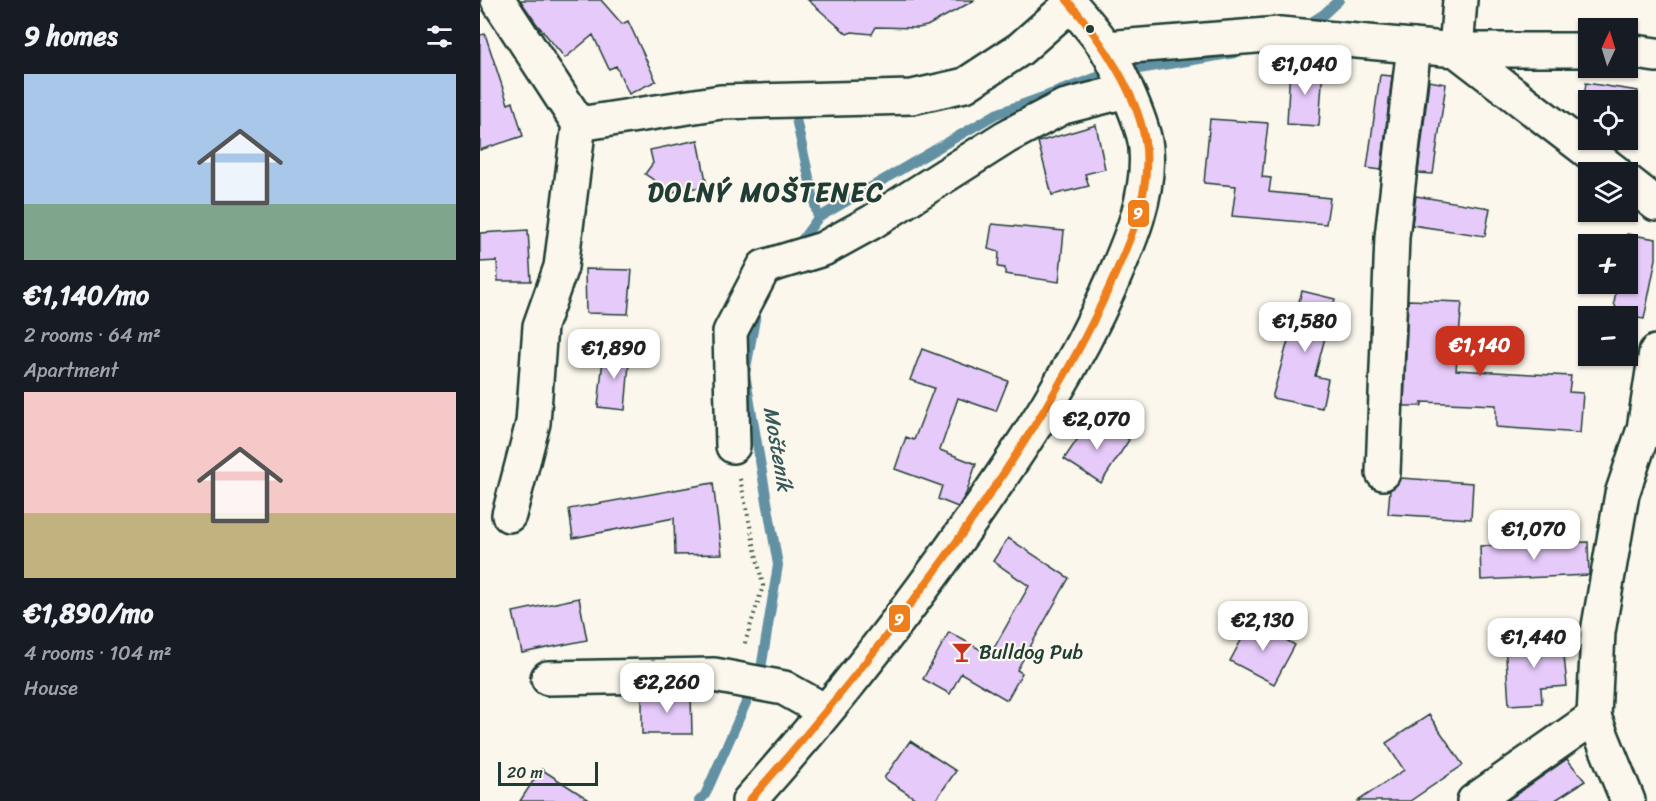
<!DOCTYPE html>
<meta charset="utf-8">
<style>
body{margin:0;font-family:Sriracha,sans-serif;background:#20242c;color:#f1f3f6;height:100vh;display:flex;flex-direction:column;font-size:22px;white-space:nowrap}
*{box-sizing:border-box;margin:0}
p{font-size:20px;color:#9ea1a6}
.icon{flex:none;width:33px;height:33px;fill:none;stroke:currentColor;stroke-width:2;stroke-linecap:round;stroke-linejoin:round}
.map{position:relative;flex:1;overflow:hidden}
.sheet{display:flex;flex-direction:column;background:#171b24;width:480px}
.sheet>*{flex:none}
.needle{width:39px;rotate:4deg}
.controls{position:absolute;left:1098px;top:18px;display:grid;gap:12px}
.controls a{display:grid;place-items:center;width:60px;height:60px;border-radius:0px;background:#171b24;box-shadow:0 2px 4px #0004;font-size:30px}
.scale{position:absolute;left:18px;bottom:15px;width:100px;box-sizing:border-box;padding-left:6px;border:3px solid #1f3d34;border-top:0;font-size:16px;line-height:21px;white-space:nowrap;color:#1f3d34;-webkit-text-stroke:4px #fbf7ec;paint-order:stroke}
.price{position:absolute;translate:-50% -51px;padding:0 14px;border-radius:12px;background:#fff;color:#222;font-size:20px;line-height:39px;filter:drop-shadow(0 2px 3px #0008)}
.price::after{content:'';position:absolute;left:50%;top:36px;width:18px;height:14px;margin-left:-9px;background:inherit;clip-path:polygon(0 0,100% 0,50% 100%)}
.price.active{background:#c8321e;color:#fff}
ul{padding:0;list-style:none}
li{display:grid;align-content:center;gap:12px;height:318px;padding:0 24px}
li span{display:grid;place-items:center;height:186px;border-radius:0px;color:#555}
li>.icon{margin-inline-start:auto}
span .icon{width:108px;height:108px;fill:#fffc;stroke-width:1}
li b{font-size:26px}
h2{display:flex;justify-content:space-between;align-items:center;height:72px;padding:0 24px;font-size:26px}
main{display:flex;flex:1;min-height:0}
.map>svg:first-child{display:block}
.lines{fill:none;stroke-linecap:round;stroke-linejoin:round}
.stream{stroke:#6391a4;stroke-width:10}
.building{fill:#e6cafa;stroke:#1f3d34;stroke-width:1.5}
.minor-casing{stroke:#1f3d34;stroke-width:38}
.path{stroke:#1f3d34;stroke-width:4;stroke-dasharray:1.5 4.5;stroke-linecap:butt}
.minor{stroke:#fbf7ec;stroke-width:33}
.bus-1-casing{stroke:#fbf7ec;stroke-width:12}
.bus-1{stroke:#ef7f1a;stroke-width:8}
.bus-dot{fill:#1f3d34;stroke:#fbf7ec;stroke-width:2}
.labels{text-anchor:middle;dominant-baseline:central;stroke-width:4.5;stroke-linejoin:round;paint-order:stroke}
.poi-label{font-size:20px;fill:#1f3d34;stroke:#fbf7ec;text-anchor:start}
.water-label{font-size:21px;font-style:italic;fill:#365959;stroke:#fbf7ec}
.district-label{font-size:26px;font-weight:bold;letter-spacing:1.5px;fill:#1f3d34;stroke:#fbf7ec}
.line-badge{stroke:#fbf7ec;stroke-width:2}
.badge-label{font-size:16px;text-anchor:middle;font-weight:bold;fill:#fff}
</style>
<main>
<section class="sheet">
<h2>9 homes<svg class="icon" aria-label="filters" viewBox="0 0 24 24"><path d="M4 7h16M4 17h16"/><circle cx="9" cy="7" r="2"/><circle cx="15" cy="17" r="2"/></svg></h2>
<ul>
<li><span style="background:linear-gradient(#a9c7e8 70%,#7fa58c 0)"><svg class="icon" aria-label="home" viewBox="0 0 24 24"><path d="M3 11l9-7 9 7M6 9v11h12V9"/></svg></span><div><b>€1,140/mo</b><p>2 rooms · 64 m²</p><p>Apartment</p></div></li>
<li><span style="background:linear-gradient(#f6c9c9 65%,#c2b280 0)"><svg class="icon" aria-label="home" viewBox="0 0 24 24"><path d="M3 11l9-7 9 7M6 9v11h12V9"/></svg></span><div><b>€1,890/mo</b><p>4 rooms · 104 m²</p><p>House</p></div></li>
</ul>
</section>
<div class="map">
<svg width="1176" height="801" viewBox="0 0 1176 801">
<rect width="100%" height="100%" fill="#fbf7ec"/>
<filter id="ink" filterUnits="userSpaceOnUse"><feTurbulence type="fractalNoise" baseFrequency=".0167" numOctaves="2"/><feDisplacementMap in="SourceGraphic" scale="12" xChannelSelector="R" yChannelSelector="G"/><feConvolveMatrix kernelMatrix="1 2 1 2 8 2 1 2 1" color-interpolation-filters="sRGB"/></filter>
<g filter="url(#ink)">
<g class="lines">
<path class="stream" d="M824,27L844,14L859,0
M314,110L338,218L316,248
M338,218L516,114L623,75L755,53
M219,801L225,795L281,669L298,565L265,374L277,308"/>
</g>
<path class="building" d="M40,0H121L142,24L148,21L176,81L149,94L136,66L129,69L113,35L85,58L56,23Z
M328,0H495L447,26L438,28L396,27L392,34L372,32L367,34Z
M5,34L28,104L33,102L43,136L0,150V35Z
M810,66L843,68L839,126L807,124Z
M900,75L912,76L901,170L887,168Z
M949,81L966,84L953,174L938,173Z
M1106,83L1158,91L1152,133H1148V100H1108V128L1100,122Z
M730,119L788,123L782,177L791,178L789,192L850,198L846,224L752,216L756,186L724,183Z
M616,125L625,169L605,174L609,186L572,195L558,142Z
M218,140L227,186L192,192L165,174L173,163L170,150Z
M936,196L1010,208L1005,236L932,225Z
M512,224L584,231L579,282L525,274V268L518,267L519,252L508,249Z
M48,230L51,281H18L17,261L0,262V233Z
M1147,234L1176,239V259L1164,319L1139,315L1134,303L1137,284H1148V244H1145Z
M105,269L152,270L148,314L106,313Z
M822,291L855,299L835,376L848,379L842,408L792,398Z
M928,300L982,302L976,370L1091,376L1089,392L1103,393L1100,433L1016,427V405L942,402V406H924Z
M124,349L150,352L145,410L118,407Z
M442,349L528,381L516,411L478,398L460,450L496,464L486,494L478,507L458,499L462,486L415,469L426,437L434,440L454,388L430,380Z
M627,424L649,440L621,483L584,459L607,425L620,434Z
M920,478L993,483L991,519L908,514L910,490L918,483Z
M233,483L242,554L195,555L194,518L93,538L89,509Z
M528,538L589,578L537,670L542,673L527,700L481,673L470,694L443,679L469,632L510,655L549,586L513,561Z
M1108,542L1109,575L1001,580L1000,546Z
M99,598L107,640L42,653L33,612Z
M772,620L815,645L794,684L750,661Z
M1082,636L1087,686L1061,688L1062,703L1029,705L1025,642Z
M211,694L212,734H162V695Z
M949,715L983,765L930,801H878L924,770L906,743Z
M430,741L476,771L455,801H439L404,778Z
M1087,759L1105,781L1074,801H1027Z
M61,769L111,801H40Z"/>
<g class="lines">
<defs>
<path id="minor" d="M18,0L99,124L81,267L60,326L53,423L29,515
M980,0L976,50L1135,172
M626,48L800,34L976,50H1108
M1148,51L1176,55
M99,124L241,102L432,97L485,85L540,49L591,4
M1148,182L1176,204
M253,446L250,332L284,267L343,249L392,222L526,137L583,107L646,91
M903,473L912,237L934,46
M68,678L234,675L304,688L345,711
M269,801C348,713 422,619 490,522C545,443 594,370 632,282C650,241 670,195 666,149C665,127 638,68 626,48C615,31 600,15 587,0
M994,801L1114,717
M1148,801L1114,717L1118,632L1142,494L1164,429L1176,352"/>
</defs>
<use href="#minor" class="minor-casing"/>
<path class="path" d="M260,479L283,586L264,646"/>
<use href="#minor" class="minor"/>
<defs>
<path id="bus-1" d="M269,801C345,715 416,627 482,534C537,456 589,376 628,290C648,246 670,198 666,149C661,97 620,38 587,0"/>
</defs>
<use href="#bus-1" class="bus-1-casing"/>
<use href="#bus-1" class="bus-1"/>
</g>
</g>
<defs>
<symbol id="bar-bare" viewBox="-9 -9 18 18"><path d="M-6-5H6L.8 .8V4.5H3.5V6h-7V4.5H-.8V.8Z" fill="#c8321e" stroke="#fbf7ec" stroke-width="2.5" paint-order="stroke"/></symbol>
</defs>
<g fill-rule="evenodd">
<use href="#bar-bare" x="467" y="637" width="30" height="30"/>
</g>
<circle class="bus-dot" cx="610" cy="29" r="5"/>
<g class="labels">
<g class="poi-label">
<text x="499" y="652">Bulldog Pub</text>
</g>
<g class="water-label">
<text transform="translate(298 449) rotate(80)">Mošteník</text>
</g>
<g class="district-label">
<text x="286" y="192">DOLNÝ MOŠTENEC</text>
</g>
</g>
<g class="line-badge">
<rect x="647" y="199" width="23" height="29" rx="6" fill="#ef7f1a"/>
<rect x="408" y="604" width="23" height="29" rx="6" fill="#ef7f1a"/>
</g>
<g class="badge-label">
<text x="658" y="219">9</text>
<text x="419" y="625">9</text>
</g>
</svg>
<div class="controls">
<a><svg class="needle" viewBox="-14 -14 28 28"><path d="M0-13l5 13h-10z" fill="#e53935"/><path d="M0 13l5-13h-10z" fill="#9ea1a6"/></svg></a>
<a><svg class="icon" aria-label="locate" viewBox="0 0 24 24"><circle cx="12" cy="12" r="6"/><path d="M12 2v4M12 18v4M2 12h4M18 12h4"/></svg></a>
<a><svg class="icon" aria-label="layers" viewBox="0 0 24 24"><path d="M12 4l9 5-9 5-9-5zM3 14l9 5 9-5"/></svg></a>
<a>+</a>
<a>−</a>
</div>
<div class="scale">20 m</div>
<b class="price" style="left:825px;top:96px">€1,040</b>
<b class="price" style="left:825px;top:353px">€1,580</b>
<b class="price active" style="left:1000px;top:377px">€1,140</b>
<b class="price" style="left:134px;top:380px">€1,890</b>
<b class="price" style="left:617px;top:451px">€2,070</b>
<b class="price" style="left:1054px;top:561px">€1,070</b>
<b class="price" style="left:783px;top:652px">€2,130</b>
<b class="price" style="left:1054px;top:669px">€1,440</b>
<b class="price" style="left:187px;top:714px">€2,260</b>
</div>
</main>
